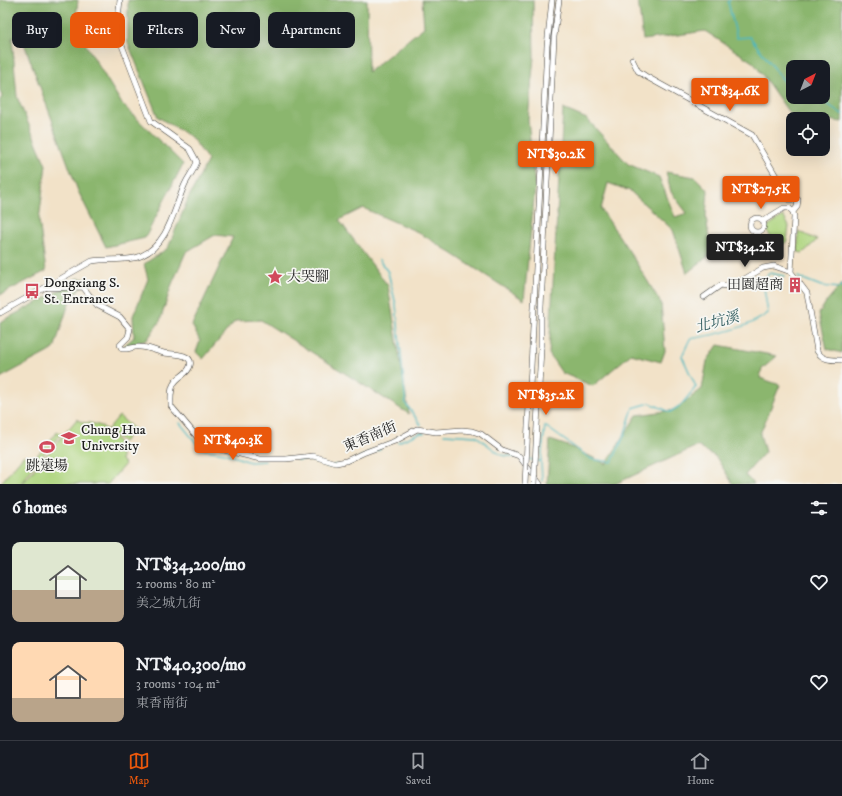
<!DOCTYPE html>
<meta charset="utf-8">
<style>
body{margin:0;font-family:"IM FELL DW Pica","Noto Serif TC",serif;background:#20242c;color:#f1f3f6;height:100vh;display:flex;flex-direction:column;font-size:15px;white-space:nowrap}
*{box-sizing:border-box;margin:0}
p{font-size:13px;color:#9ea1a6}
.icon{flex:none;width:22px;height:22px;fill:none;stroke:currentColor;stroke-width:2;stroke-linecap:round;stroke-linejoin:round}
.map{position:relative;height:484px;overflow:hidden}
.details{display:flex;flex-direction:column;background:#171b24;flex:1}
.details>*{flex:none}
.top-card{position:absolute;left:12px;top:12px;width:400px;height:36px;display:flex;gap:8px}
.needle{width:26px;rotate:42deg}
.fabs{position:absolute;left:786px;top:60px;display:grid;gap:8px}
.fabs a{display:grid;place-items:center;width:44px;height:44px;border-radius:8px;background:#171b24;box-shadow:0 4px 16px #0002;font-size:20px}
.price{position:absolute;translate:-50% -34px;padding:0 9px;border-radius:4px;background:#ea580c;color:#fff;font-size:13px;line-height:26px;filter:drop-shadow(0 1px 2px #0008)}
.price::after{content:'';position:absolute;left:50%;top:24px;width:12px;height:9px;margin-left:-6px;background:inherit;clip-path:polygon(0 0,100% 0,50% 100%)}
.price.selected{background:#222;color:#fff}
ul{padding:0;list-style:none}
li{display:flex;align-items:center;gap:12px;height:100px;padding:0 12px}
li span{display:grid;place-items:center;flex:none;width:112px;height:80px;border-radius:8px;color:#555}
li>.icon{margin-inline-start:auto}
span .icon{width:48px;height:48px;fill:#fffc;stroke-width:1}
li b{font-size:17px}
h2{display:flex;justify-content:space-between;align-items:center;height:48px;padding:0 12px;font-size:17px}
.pill{padding:0 14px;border-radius:8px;background:#171b24;box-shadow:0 4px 16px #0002;font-size:14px;line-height:36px}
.pill.selected{background:#ea580c;color:#fff}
.tab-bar{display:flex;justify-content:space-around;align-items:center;height:56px;border-top:1px solid #363941;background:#171b24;font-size:11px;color:#9ea1a6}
.tab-bar a{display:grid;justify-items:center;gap:2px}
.tab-bar .selected{color:#ea580c}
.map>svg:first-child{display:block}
.green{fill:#afd57f;stroke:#66784e}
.forest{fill:#8bb66e;stroke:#546945;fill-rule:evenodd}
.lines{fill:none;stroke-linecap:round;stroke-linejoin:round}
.stream{stroke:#48b7be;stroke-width:1.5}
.minor-casing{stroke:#3c3a36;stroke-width:6}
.minor{stroke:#fff;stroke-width:5}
.minor-bridge-casing{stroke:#3c3a36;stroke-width:6;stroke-linecap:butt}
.minor-bridge{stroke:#fff;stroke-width:5}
.labels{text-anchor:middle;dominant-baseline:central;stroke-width:3.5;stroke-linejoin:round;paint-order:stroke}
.poi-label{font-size:14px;fill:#1c1c1c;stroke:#f6f6f2;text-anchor:start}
.street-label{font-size:14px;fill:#1c1c1c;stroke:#f6f6f2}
.water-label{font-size:15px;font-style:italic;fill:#2e5a5d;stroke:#f6f6f2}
</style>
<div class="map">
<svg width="842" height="484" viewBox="0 0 842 484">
<rect width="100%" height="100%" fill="#f6f6f2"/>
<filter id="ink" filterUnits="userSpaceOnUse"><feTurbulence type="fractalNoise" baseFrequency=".025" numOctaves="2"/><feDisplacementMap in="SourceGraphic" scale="8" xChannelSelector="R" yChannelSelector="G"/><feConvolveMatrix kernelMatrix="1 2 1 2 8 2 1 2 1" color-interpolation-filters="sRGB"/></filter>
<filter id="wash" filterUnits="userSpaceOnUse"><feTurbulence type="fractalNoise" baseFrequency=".012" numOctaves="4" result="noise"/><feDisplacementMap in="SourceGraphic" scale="16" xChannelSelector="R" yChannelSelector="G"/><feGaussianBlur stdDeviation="0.9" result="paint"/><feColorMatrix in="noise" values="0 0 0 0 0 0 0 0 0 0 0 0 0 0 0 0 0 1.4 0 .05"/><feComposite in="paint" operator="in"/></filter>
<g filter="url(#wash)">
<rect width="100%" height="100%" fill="#f2e2c8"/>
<path class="green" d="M783,216L789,226L787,241L778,248L765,228Z
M798,231L817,240L803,253L798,252Z
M119,416L134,429L123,442L108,429Z
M77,419C83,424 88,422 95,424C112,429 122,442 121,460L125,464L108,484H22Z
M58,431L61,434L36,463L33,460Z
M24,455L35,465L20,484H0Z"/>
<path class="forest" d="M0,0H78L75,27L122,104L183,164L145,238L106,247L78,191L21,35L12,38L17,97L46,165L39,220L46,271L0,295V100L2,97L0,90Z
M128,0H367L368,72L424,27L422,0H533L534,57L528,119L535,188L524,300L420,233L363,208L339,220L388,286L409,414L261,320L235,321L203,359L196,352L200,341L192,325L233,237L215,235L186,252L172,284L160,321L147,340L123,347L134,337L133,316L148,279L144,264L168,248L188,199L208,160L192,138L158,117L128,43Z
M638,0H842V122L790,114L754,63L705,31L643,40ZM793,67H823V97H793Z
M563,109L587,119L628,164L659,177L675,217L687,213L671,192L666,172L695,177L708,190L706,216L711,254L687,273L673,230L630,191L608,183L601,209L629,251L661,303L665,351L661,362L631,354L593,386L562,373L549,354Z
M77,278L86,279L69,303L54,349L0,378V322L57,292Z
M842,283V353L827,349L819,314L826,302Z
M718,345L777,356L762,369L760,378L780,385L760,434L765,452L745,475L754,484H733L716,457L697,446L615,484H547L550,440L571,447L606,464L637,415L674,410L702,389L707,361Z"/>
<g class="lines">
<path class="stream" d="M730,0L728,2L737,38L750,37L784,81L793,85
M817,97L842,114
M379,260L388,272L396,305L406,404L421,425
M798,277L821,286L839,288L842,285
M180,423L201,449L224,453L250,462L265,461
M444,434L476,436L501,455L515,457
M398,442L419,433H424
M359,458L380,449
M528,459L540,461
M297,460H310L329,467L336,465
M542,481L541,461L545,426L591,459L612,462L624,436L633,408L650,403L670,412L681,405L696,387L682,356L690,339C713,335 750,328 768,313L763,282L769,273L784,276"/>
</g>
</g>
<g filter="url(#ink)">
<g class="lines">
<defs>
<path id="minor" d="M632,59L638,71L647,77L752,135L790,200H798L797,207L793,212
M789,208L793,212L794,217L791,272L807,293L817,351C823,361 832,360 842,360
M750 225a7 7 0 1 1 14 0a7 7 0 1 1-14 0Z
M763,221L784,208H789
M48,288L83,287L97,305L120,317L130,329L128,337L120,345L122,349C128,350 134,346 140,347C148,347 155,351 164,353C171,354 194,353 190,366C188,374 179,376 175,382C170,388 171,398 171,406L204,445L260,459H286L313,456L336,463L346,461L363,453L395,441L417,429L436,432L462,430L472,431L481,434L502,450L519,456L540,484
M704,297L721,285L731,287L763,268L774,266L791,272
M0,313L92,261C107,258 127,262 141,256C169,244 174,208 185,184C189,176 194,170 197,162L190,149L151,121L118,35L117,28L120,0
M532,347L547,46L552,0
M541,348V307L554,37L559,0"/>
</defs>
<use href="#minor" class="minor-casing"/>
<use href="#minor" class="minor"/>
<defs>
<path id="minor-bridge" d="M525,484L532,347
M534,484L541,348"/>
</defs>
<use href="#minor-bridge" class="minor-bridge-casing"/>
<use href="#minor-bridge" class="minor-bridge"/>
</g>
</g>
<defs>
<symbol id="sight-bare" viewBox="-9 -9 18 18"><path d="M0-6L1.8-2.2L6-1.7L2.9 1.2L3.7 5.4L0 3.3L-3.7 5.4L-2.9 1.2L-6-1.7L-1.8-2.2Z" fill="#d1495b" stroke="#f6f6f2" stroke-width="2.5" paint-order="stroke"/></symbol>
<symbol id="building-bare" viewBox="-9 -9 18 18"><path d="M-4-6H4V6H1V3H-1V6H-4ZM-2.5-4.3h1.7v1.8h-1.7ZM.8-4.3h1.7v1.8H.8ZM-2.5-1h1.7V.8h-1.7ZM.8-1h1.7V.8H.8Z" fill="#d1495b" stroke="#f6f6f2" stroke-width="2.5" paint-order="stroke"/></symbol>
<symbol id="bus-bare" viewBox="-9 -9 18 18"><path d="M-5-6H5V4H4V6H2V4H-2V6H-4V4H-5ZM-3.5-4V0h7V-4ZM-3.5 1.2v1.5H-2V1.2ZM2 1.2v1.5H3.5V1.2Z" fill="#d1495b" stroke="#f6f6f2" stroke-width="2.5" paint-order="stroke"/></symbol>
<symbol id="university-bare" viewBox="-9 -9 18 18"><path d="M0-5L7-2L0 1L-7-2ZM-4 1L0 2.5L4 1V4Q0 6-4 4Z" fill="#d1495b" stroke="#f6f6f2" stroke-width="2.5" paint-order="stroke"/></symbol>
<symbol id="stadium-bare" viewBox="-9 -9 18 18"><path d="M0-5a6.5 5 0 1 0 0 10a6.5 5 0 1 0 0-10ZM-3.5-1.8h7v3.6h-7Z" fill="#d1495b" stroke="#f6f6f2" stroke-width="2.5" paint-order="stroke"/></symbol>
</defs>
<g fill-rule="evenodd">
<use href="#sight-bare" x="264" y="266" width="22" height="22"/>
<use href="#building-bare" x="784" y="274" width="22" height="22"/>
<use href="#bus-bare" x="21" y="280" width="22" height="22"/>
<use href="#university-bare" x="58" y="427" width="22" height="22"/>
<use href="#stadium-bare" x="36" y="436" width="22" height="22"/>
</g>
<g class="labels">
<g class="poi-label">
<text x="287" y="277">大哭腳</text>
<text x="44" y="283">Dongxiang S.<tspan x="44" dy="16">St. Entrance</tspan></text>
<text x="783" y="285" text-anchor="end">田園超商</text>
<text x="81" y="430">Chung Hua<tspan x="81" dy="16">University</tspan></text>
<text x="47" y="466" text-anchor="middle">跳遠場</text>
</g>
<g class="street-label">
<text transform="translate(370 437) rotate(-23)">東香南街</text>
</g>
<g class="water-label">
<text transform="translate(717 322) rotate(-15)">北坑溪</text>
</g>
</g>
</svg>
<div class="fabs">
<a><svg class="needle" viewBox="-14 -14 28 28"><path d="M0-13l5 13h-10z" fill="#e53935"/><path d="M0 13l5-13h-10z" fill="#9ea1a6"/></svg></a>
<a><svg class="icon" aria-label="locate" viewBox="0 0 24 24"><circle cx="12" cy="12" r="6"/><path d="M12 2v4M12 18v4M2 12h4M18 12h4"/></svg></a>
</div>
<b class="price" style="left:730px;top:112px">NT$34.6K</b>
<b class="price" style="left:556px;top:175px">NT$30.2K</b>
<b class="price" style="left:761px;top:210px">NT$27.5K</b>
<b class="price selected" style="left:745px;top:268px">NT$34.2K</b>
<b class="price" style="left:546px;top:416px">NT$35.2K</b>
<b class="price" style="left:233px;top:461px">NT$40.3K</b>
<div class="top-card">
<a class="pill">Buy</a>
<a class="pill selected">Rent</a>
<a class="pill">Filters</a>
<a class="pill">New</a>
<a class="pill">Apartment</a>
</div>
</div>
<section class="details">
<h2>6 homes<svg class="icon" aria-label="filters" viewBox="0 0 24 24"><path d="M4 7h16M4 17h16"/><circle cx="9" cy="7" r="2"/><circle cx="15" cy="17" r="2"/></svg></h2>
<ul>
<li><span style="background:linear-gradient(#dfe7d0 60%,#b9a48a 0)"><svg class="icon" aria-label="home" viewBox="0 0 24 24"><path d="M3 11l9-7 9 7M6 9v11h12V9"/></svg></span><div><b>NT$34,200/mo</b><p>2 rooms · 80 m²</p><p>美之城九街</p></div><svg class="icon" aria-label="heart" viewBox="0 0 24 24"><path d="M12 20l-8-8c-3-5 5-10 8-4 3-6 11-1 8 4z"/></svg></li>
<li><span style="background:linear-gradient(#ffd9b3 70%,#b9a48a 0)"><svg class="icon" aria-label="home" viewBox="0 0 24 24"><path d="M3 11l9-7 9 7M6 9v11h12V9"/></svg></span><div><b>NT$40,300/mo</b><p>3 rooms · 104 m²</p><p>東香南街</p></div><svg class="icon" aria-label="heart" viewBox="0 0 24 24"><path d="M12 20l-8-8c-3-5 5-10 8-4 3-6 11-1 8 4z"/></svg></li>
</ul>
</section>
<nav class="tab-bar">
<a class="selected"><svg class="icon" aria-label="map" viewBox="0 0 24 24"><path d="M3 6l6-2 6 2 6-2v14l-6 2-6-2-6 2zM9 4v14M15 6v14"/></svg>Map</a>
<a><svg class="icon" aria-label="saved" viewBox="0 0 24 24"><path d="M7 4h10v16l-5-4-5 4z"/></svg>Saved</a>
<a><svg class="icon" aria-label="home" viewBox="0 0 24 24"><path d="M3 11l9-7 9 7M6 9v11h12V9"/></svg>Home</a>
</nav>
